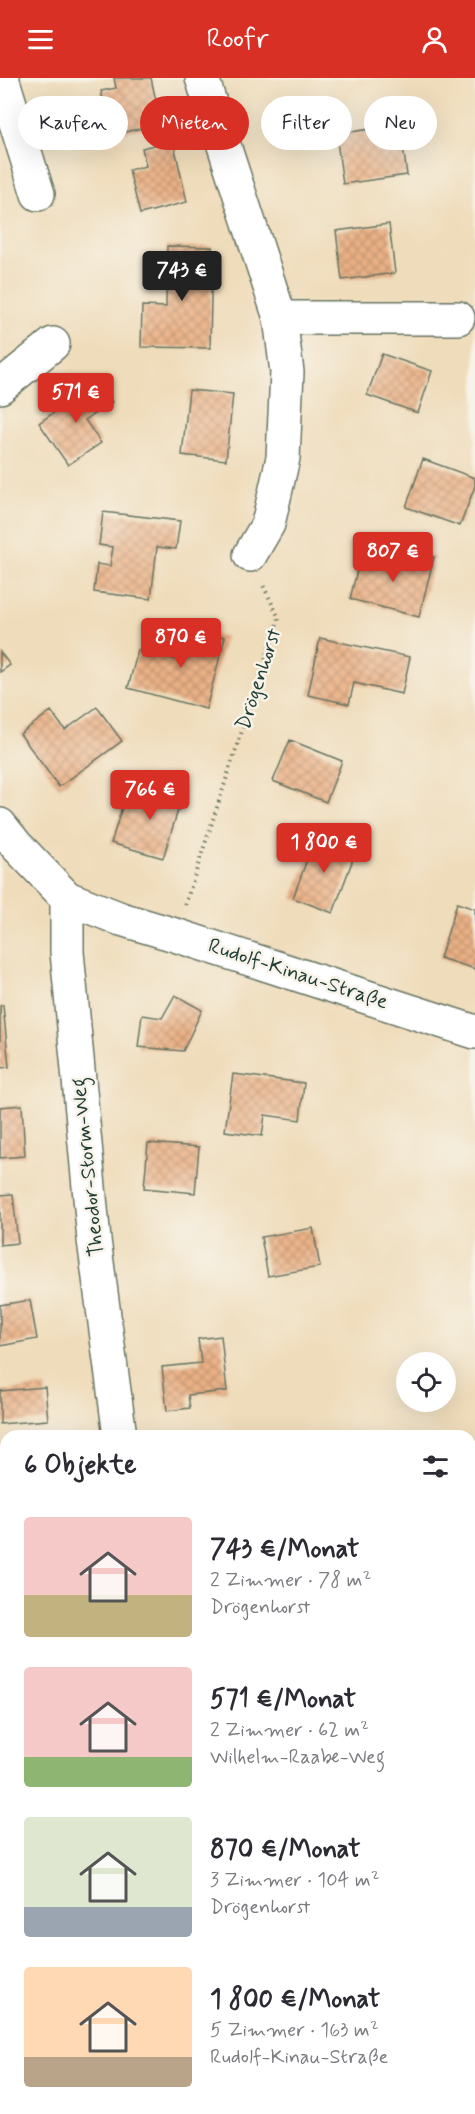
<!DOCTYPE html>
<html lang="de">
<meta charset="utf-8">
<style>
body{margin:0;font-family:Mynerve,sans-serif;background:#f7f7f7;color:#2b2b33;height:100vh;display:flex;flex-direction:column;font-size:22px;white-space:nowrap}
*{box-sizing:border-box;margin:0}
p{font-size:20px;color:#7c7c81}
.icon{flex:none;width:33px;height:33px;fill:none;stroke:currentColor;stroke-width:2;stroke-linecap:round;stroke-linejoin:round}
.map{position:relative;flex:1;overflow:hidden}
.drawer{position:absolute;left:0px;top:1352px;width:476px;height:686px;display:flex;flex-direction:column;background:#fff;border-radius:18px 18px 0 0;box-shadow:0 6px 24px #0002}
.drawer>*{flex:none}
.hud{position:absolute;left:18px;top:18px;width:440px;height:54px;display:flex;gap:12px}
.tools{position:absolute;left:396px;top:1274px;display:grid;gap:12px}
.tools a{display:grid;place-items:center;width:60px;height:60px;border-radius:50%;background:#fff;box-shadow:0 6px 24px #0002;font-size:30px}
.price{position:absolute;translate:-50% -51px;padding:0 14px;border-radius:6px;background:#d93025;color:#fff;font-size:20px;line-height:39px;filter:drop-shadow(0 2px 3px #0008)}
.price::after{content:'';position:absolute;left:50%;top:36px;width:18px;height:14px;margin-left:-9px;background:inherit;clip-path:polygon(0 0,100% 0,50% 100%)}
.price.current{background:#222;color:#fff}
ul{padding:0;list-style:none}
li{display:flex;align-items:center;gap:18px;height:150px;padding:0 24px}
li span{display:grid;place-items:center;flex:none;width:168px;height:120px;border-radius:6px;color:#555}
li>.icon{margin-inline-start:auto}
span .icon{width:72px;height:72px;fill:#fffc;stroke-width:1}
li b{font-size:26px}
h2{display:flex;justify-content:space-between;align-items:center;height:72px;padding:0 24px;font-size:26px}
.pill{padding:0 21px;border-radius:27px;background:#fff;box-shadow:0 6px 24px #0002;font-size:21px;line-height:54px}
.pill.current{background:#d93025;color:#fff}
header{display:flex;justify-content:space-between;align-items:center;height:78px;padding:0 24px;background:#d93025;color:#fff;font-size:27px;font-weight:600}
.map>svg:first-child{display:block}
.building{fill:url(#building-cross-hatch)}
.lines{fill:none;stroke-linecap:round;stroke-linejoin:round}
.minor-casing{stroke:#687563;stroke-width:36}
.path{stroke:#687563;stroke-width:4;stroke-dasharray:1.5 4.5;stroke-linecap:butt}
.minor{stroke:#fff;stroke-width:33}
.labels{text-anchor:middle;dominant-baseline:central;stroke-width:5;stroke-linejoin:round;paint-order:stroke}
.street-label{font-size:21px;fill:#1f3d34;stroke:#f7f3e8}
</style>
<header><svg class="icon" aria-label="menu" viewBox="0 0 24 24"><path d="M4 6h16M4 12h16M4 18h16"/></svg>Roofr<svg class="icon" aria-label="person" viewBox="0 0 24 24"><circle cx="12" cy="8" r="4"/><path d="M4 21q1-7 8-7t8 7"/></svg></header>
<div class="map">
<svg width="475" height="2036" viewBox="0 0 475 2036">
<defs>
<pattern id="building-cross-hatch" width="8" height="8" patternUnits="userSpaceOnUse" patternTransform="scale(1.5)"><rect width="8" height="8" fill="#ebb185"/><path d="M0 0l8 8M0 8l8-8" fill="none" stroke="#be916e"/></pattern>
</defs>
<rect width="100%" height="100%" fill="#f7f3e8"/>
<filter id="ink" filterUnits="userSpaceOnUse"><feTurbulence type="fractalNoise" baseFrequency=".0167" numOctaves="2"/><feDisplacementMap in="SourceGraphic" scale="12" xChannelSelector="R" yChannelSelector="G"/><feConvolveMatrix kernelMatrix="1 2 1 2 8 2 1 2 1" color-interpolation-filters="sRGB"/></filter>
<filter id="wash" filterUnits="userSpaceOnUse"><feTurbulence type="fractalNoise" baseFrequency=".008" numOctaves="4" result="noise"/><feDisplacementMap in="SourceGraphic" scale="24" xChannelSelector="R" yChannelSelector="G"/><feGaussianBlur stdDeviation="1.35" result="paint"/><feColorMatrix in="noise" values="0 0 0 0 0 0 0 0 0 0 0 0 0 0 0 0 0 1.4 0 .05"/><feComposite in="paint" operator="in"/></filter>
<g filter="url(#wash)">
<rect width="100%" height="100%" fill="#efdcba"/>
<g id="blocks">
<path class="building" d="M114,0H151L161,46L111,57L101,13L116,10Z
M400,47L407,97L343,106L336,56Z
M173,62L187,124L140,136L129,92L146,88L142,70Z
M389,146L395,195L342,202L336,153Z
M167,168L212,169L210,270L141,269L142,228L166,229Z
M382,276L432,293L418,335L367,317Z
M98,304L112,324L85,342L101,365L68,387L39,345Z
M189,312L233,316L226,382L182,377Z
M423,381L475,400V408L460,448L406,429Z
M103,434L180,443L176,471L157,469L151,521L94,514L97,486L110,488L113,469L99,467Z
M407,472L434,479L419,539L350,521L361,476L402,487Z
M183,548L225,559L206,631L128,610L138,572L174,581Z
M320,560L410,579L402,616L354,605L349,626L308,617Z
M0,574L10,587L0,594Z
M97,629L122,663L59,709L20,656L51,633L65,652Z
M290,662L342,683L326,724L273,703Z
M157,702L185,710L163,780L111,765L124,723L148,730Z
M316,757L356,773L333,835L293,820Z
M457,825L475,831V891L440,880Z
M175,917L202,932L183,973L138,969L142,937L162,940Z
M3,927L9,989L0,990V928Z
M233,996L304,1005L300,1042L265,1037L262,1058L225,1053Z
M22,1027L25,1078L0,1080V1029Z
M148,1065L199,1069L195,1115L144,1110Z
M13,1116L18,1165L0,1167V1117Z
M313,1150L320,1189L268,1198L261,1159Z
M30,1222L37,1261L0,1268V1227Z
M221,1258L227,1313L188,1317L190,1330L167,1333L162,1289L201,1285L198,1261Z
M45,1309L48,1342L0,1346V1313Z
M6,1521V1561L0,1562V1522Z
M110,2031H142L144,2036H98Z
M287,2031H315V2036H288Z
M331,2031H375L376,2036H333Z"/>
</g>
</g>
<g filter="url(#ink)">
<use href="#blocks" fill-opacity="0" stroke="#687563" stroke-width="1.5"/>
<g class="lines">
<defs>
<path id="minor" d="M2,0L38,116
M202,0L280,240L287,294L283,380L268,446L250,477
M280,240H458
M0,309L53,266
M0,747L16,767L67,820L121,841L175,857L475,954
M67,820V874L94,1162L120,1358
M0,1590H6
M0,1894L6,1893
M205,2031L206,2036"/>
</defs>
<use href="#minor" class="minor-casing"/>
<path class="path" d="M185,827L279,540L262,505"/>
<use href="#minor" class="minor"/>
</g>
</g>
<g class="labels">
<g class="street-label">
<text transform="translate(259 601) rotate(-72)">Drögenhorst</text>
<text transform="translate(298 896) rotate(18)">Rudolf-Kinau-Straße</text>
<text transform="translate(88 1089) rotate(-96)">Theodor-Storm-Weg</text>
</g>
</g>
</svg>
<div class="tools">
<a><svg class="icon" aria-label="locate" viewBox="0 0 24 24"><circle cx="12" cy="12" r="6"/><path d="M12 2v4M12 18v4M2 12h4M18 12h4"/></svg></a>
</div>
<b class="price current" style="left:182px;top:224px">743 €</b>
<b class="price" style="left:76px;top:346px">571 €</b>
<b class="price" style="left:393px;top:505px">807 €</b>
<b class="price" style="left:181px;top:591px">870 €</b>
<b class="price" style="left:150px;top:743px">766 €</b>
<b class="price" style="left:324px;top:796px">1 800 €</b>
<div class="hud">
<a class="pill">Kaufen</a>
<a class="pill current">Mieten</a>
<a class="pill">Filter</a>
<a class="pill">Neu</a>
</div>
<section class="drawer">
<h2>6 Objekte<svg class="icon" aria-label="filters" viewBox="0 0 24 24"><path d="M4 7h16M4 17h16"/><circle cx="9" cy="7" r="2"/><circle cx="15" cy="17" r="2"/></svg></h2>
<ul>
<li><span style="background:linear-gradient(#f6c9c9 65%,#c2b280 0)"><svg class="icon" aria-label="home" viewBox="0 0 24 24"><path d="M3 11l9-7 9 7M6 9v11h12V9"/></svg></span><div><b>743 €/Monat</b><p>2 Zimmer · 78 m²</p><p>Drögenhorst</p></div></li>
<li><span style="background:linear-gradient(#f6c9c9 75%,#8fb573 0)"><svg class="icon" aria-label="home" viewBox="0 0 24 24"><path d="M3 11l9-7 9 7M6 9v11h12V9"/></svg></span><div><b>571 €/Monat</b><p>2 Zimmer · 62 m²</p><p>Wilhelm-Raabe-Weg</p></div></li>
<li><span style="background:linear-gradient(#dfe7d0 75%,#9aa5b1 0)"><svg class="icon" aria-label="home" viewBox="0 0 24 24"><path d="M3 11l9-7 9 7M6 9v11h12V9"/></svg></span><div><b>870 €/Monat</b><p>3 Zimmer · 104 m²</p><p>Drögenhorst</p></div></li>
<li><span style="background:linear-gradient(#ffd9b3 75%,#b9a48a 0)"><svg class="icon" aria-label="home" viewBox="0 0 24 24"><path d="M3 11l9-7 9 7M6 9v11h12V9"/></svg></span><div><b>1 800 €/Monat</b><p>5 Zimmer · 163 m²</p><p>Rudolf-Kinau-Straße</p></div></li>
</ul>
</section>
</div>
